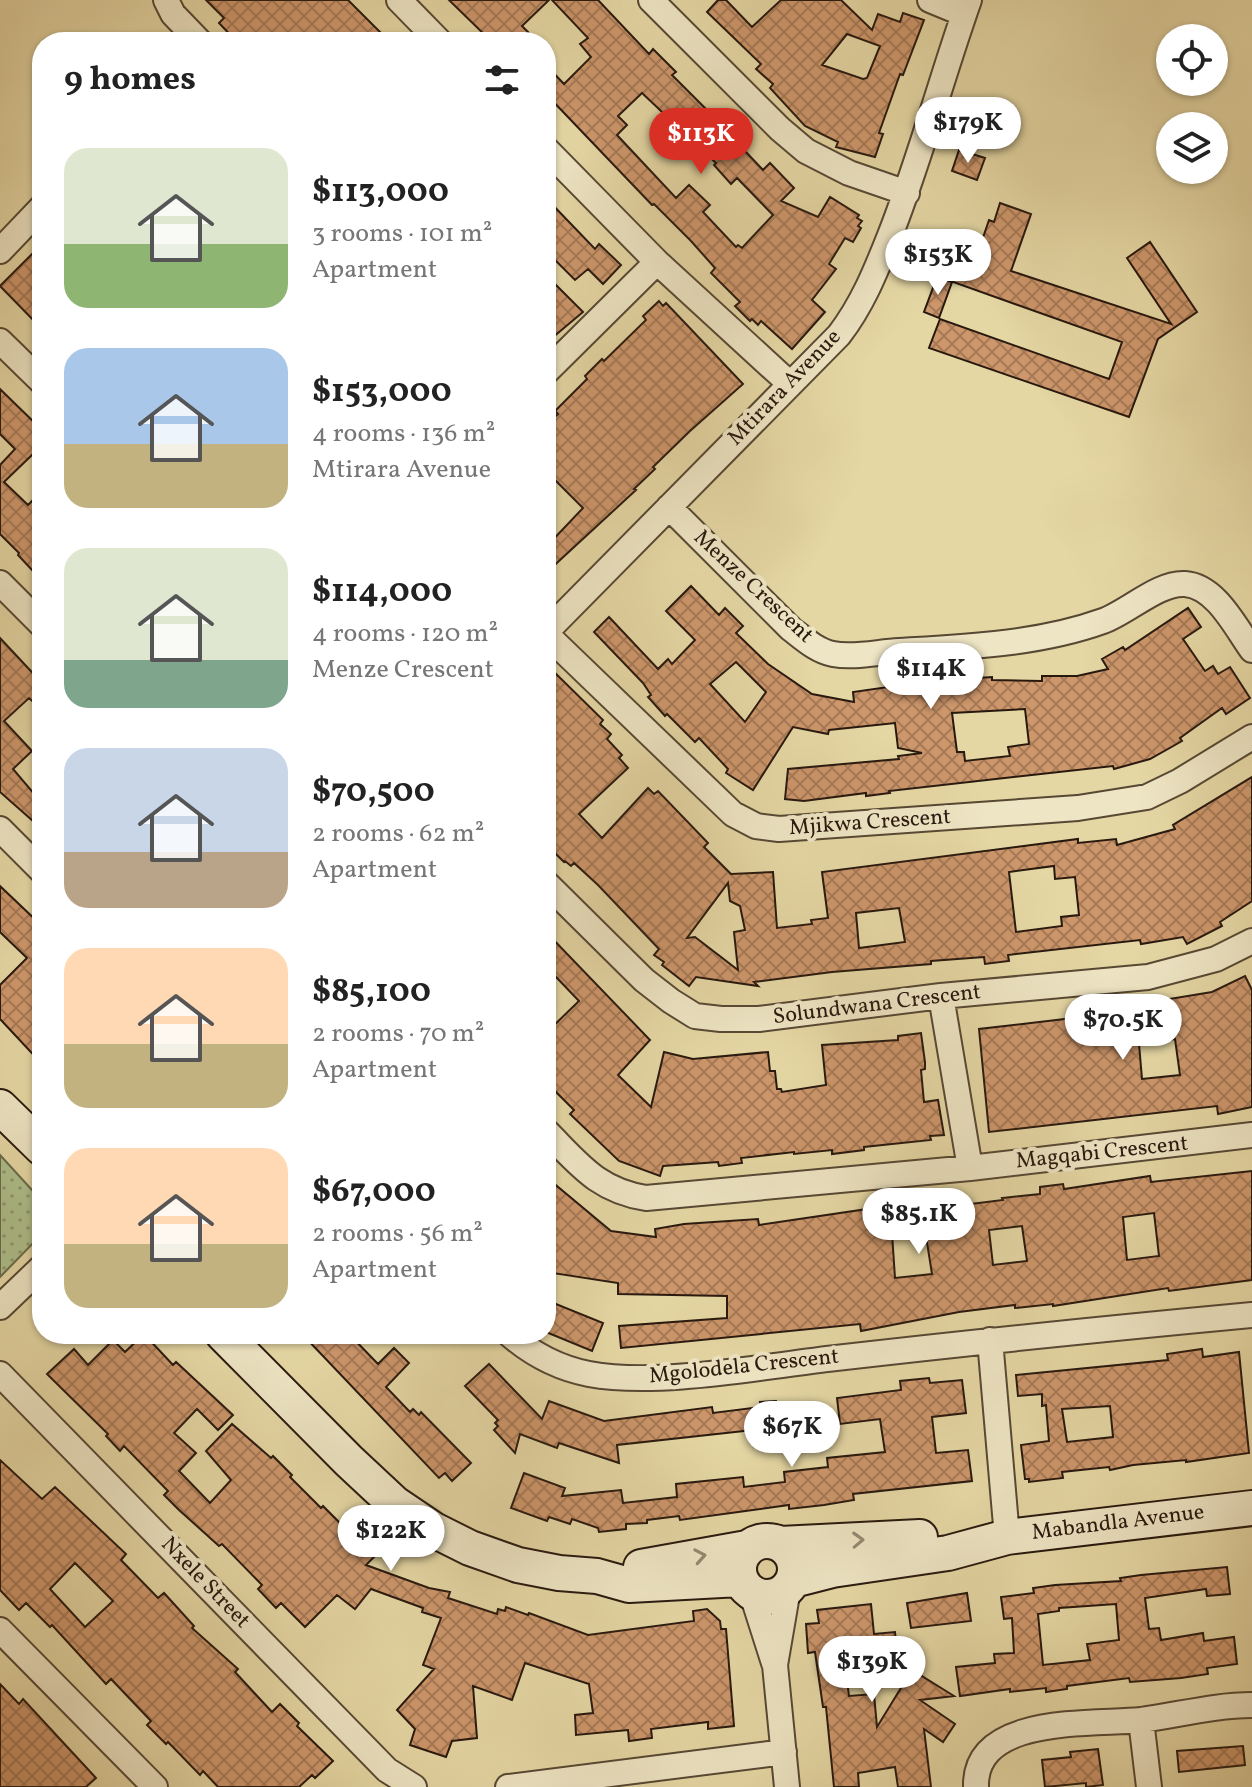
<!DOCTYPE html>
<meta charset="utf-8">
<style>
body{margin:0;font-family:Vollkorn,serif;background:#f2f2f2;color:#222;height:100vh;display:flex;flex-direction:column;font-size:30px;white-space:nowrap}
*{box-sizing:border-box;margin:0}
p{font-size:26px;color:#767676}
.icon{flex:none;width:44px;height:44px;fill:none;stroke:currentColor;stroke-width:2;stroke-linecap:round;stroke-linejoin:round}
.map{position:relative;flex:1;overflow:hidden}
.details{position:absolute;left:32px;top:32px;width:524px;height:1312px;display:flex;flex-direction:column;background:#fff;border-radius:32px;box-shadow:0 2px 6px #0004}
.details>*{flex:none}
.buttons{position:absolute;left:1156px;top:24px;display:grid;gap:16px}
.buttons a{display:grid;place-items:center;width:72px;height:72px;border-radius:50%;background:#fff;box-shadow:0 2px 6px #0004;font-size:40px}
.price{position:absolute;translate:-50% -68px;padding:0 18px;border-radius:28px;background:#fff;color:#222;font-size:26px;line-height:52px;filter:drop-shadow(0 2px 4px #0008)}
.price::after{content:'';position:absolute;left:50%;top:48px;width:24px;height:18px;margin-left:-12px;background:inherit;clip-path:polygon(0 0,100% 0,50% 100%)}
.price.current{background:#d93025;color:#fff}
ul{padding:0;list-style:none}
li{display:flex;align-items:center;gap:24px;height:200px;padding:0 32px}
li span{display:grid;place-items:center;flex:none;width:224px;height:160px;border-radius:24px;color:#555}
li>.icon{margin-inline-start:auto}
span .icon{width:96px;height:96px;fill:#fffc;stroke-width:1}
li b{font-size:34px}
h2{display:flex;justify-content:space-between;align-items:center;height:96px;padding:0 32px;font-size:34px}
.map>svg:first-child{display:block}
.grass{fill:url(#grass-dots);stroke:#6b6c4d;stroke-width:2}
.building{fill:url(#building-cross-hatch);stroke:#28190f;stroke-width:2;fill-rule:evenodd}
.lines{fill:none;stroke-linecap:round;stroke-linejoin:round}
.street-casing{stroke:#574834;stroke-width:28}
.secondary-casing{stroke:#28190f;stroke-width:38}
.street{stroke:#eee5c4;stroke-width:24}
.secondary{stroke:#eee5c4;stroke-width:34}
.oneway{stroke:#958973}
.labels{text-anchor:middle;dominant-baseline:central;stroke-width:8;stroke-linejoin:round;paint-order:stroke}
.street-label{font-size:22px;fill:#28190f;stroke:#eee5c4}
</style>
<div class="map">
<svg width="1252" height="1787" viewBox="0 0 1252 1787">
<defs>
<pattern id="grass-dots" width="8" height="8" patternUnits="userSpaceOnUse" patternTransform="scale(2)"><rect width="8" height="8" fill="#aebf8b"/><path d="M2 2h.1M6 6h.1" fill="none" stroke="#8e9a70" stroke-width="1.8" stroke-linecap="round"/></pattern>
<pattern id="building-cross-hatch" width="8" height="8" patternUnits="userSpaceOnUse" patternTransform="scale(2)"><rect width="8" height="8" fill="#cd966b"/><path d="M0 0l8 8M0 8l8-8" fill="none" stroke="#a67a56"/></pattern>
</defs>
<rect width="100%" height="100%" fill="#e5d7a4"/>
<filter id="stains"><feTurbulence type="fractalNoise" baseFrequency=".0025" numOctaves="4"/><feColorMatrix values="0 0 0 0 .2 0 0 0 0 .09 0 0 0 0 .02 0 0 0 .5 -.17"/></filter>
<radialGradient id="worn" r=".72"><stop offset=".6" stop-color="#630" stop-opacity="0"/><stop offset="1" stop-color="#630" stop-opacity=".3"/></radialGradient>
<path class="grass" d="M0,1155L42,1201V1234L0,1277Z"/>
<path class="building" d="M206,0H348L390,42H237L219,23L224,18Z
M449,0H549L522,26L538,42H492Z
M552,0H598L649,54L653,49L676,72L672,75L711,114L714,111L731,128L727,132L763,170L770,163L794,188L781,201L818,217L830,197L859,215L857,218L862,221L858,226L861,228L853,242L845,238L829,264L836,269L812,300L825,312L792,349L761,321L758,325L752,319L750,321L735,306L740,302L711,273L715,268L691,241L654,204L652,205L546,94V65L564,84L591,57L580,44L588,38ZM642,93L716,163L714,165L731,184L737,178L773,215L742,248L738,245L736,247L703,212L710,205L689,185L676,198L617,135L627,125L618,116Z
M718,0H726L752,27L781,0H841L872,30L878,14L900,22L903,13L924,20L903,75L900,74L879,133L883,134L875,157L836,147L838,142L805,126L770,88L773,84L756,69L761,64L707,12ZM847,34L880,46L867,78L863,79L822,65Z
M959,150L985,158L977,180L952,171Z
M546,198L595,249L599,244L621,265L603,284L588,269L575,280L546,251Z
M1000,203L1031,214L1011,271L1171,324L1127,258L1150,242L1197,312L1158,339L1129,417L929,348L940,319L1109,379L1122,342L953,282L963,254L976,258L989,220L994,222Z
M42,244V329L0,286Z
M937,277L952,282L939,318L924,312Z
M556,285L583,312L546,343V296Z
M659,301L663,306L666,303L743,384L690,431L653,467L655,469L634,489L636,490L546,573V547L583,508L546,471V425L558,414L555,411L587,379L585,376L602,359L604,361L646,320L643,316Z
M0,389L42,430V464L33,454L4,482L28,505L32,501L42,510V562L33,571L18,555L19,553L0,534V465L15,449L0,434Z
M691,586L719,615L725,608L743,626L736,633L768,664L812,694L854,702L853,692L930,681L992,677V680L1042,681V676H1077L1108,669L1102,659L1123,647L1125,650L1188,608L1201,627L1183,639L1205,671L1213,666L1218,674L1230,667L1250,698L1226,714L1222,708L1180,738L1182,741L1150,759L1114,769L1113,766L889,791L890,793L866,796V793L804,801L785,799L788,769L899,759L898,756L922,753L898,748L895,723L829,730L828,734L793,727L753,790L726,773L728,769L699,738L695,742L667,714L665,716L648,697L651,695L643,683L594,632L609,617L658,669L668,659L672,664L695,640L666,611ZM736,662L766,692L745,722L710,684ZM1025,709L1029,744L1008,747L1010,756L965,761L964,752H957L952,713Z
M0,638L42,683V710L29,698L4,721L32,751L13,769L42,803V829L0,792Z
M546,664L603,720L600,724L611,734L607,739L622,755L619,758L628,768L579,814L602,838L648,788L654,794L658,791L708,843L704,847L731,874L773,872L777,928L812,924L811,920L828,918L822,872L1078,839V843L1116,839L1117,845L1175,829L1173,825L1252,777V901L1220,922L1222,926L1187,944L1183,937L1141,944L1140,940L1008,955L1009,961L985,964L984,957L931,961V964L832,972L754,982L758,986L696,977L689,986L662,965L664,962L654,955L659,949L598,885L574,863L571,866L565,861L564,862L546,844ZM1054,866L1055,879L1075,877L1079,915L1061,917L1062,926L1016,932L1009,872ZM728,883L730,901L740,906L745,930L734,932L738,970L695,937L687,938ZM899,908L905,942L859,948L856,913Z
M0,886L42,926V1064L0,1019V985L27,958L0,932Z
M546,932L650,1040L618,1075L651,1107L664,1052L693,1059L768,1052L770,1071H775L777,1089H781L782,1092L826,1085L822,1045L898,1040V1036L921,1033L925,1062V1069L921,1070L924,1102L938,1100L944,1135L930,1136L931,1140L864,1147V1150L832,1154V1150L794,1154V1152L741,1158L742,1163L719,1166L718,1162L663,1166L660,1176L619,1161L570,1114L574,1110L546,1082V1033L579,1001L556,977L546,986Z
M1245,976L1252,990V1107L1218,1114L1217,1106L989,1132L979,1029L1133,1011L1132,1007L1169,1002V999L1212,992ZM1175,1039L1180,1075L1142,1079L1139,1044Z
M1252,1171V1280L1169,1291L1168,1288L1053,1306V1304L1015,1308V1305L959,1312L861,1331L860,1324L621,1348L619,1326L727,1318V1296L618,1294V1283L546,1272V1177L611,1231L656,1237L655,1229L684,1224L758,1219L759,1225L881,1207L882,1213L923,1209V1205L946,1202V1207L1003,1200L1002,1198L1040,1194V1187L1063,1184L1064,1189L1150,1176L1151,1182ZM1154,1213L1159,1256L1127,1260L1123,1217ZM1022,1226L1027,1261L993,1265L989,1230ZM925,1230L932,1274L895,1278L892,1233Z
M546,1300L603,1323L592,1351L546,1332Z
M144,1334L173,1365L176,1362L233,1415L218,1430L197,1409L174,1433L196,1453L179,1471L210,1503L231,1480L206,1451L232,1424L271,1458L273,1456L292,1475L290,1477L321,1508L323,1506L374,1557L366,1565L429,1588L450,1592L448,1598L497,1614L498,1609L505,1611L506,1607L528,1615L529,1613L588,1635L694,1621L693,1611L707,1609L720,1621L721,1629H726L734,1726L708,1729V1722L651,1729L652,1738L629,1741L628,1730L576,1735L575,1715L593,1713L589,1684L525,1663L512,1700L473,1686L477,1738L452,1741L446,1757L410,1745L415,1729L397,1710L434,1669L423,1665L441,1618L422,1612L423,1608L371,1589L355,1609L337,1595L305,1627L281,1603L276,1608L258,1589L262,1585L222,1544L219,1546L179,1510L164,1495L168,1491L124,1446L120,1451L106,1436L108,1434L47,1374L74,1349L88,1365L113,1340L125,1352Z
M302,1334H349L378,1364L394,1348L409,1363L386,1387L410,1412L413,1409L419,1415L421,1412L471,1463L452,1481L445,1473L439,1478Z
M1202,1349L1203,1357L1239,1352L1249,1453L1186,1462V1460L1133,1465L1110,1470L1109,1467L1062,1472L1063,1478L1029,1482V1479H1025L1021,1445L1049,1441L1046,1405L1042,1406V1394L1018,1396L1016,1375L1168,1360L1167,1354ZM1110,1406L1113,1437L1067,1442L1062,1409Z
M489,1364L542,1419L549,1401L604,1421L712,1407L713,1413L761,1407L760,1402L776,1401L777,1405L802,1403L803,1427L793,1428V1432L763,1434L762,1429L617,1445L619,1463L559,1443L557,1448L520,1434L515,1453L494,1430L498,1426L495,1423L498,1420L465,1386Z
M929,1378L930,1383L962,1380L966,1413L932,1417L936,1453L968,1450L972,1481L853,1494L854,1500L824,1505L789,1509V1505L680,1520L679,1516L647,1520V1523L626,1524V1529L599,1532L598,1528L572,1519L570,1524L549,1517L547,1521L511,1508L524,1473L565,1488L562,1496L621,1490L623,1503L677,1497L676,1484L743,1477L744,1487L785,1482L784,1472L828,1467L827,1458L885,1452L880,1419L840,1424L837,1398L901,1390L900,1381Z
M0,1460L42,1499L55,1487L126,1554L121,1560L158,1598L164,1593L194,1626L192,1628L238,1669L235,1672L272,1712L280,1704L299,1723L297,1726L333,1761L315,1778L312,1775L299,1787H218L203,1771L200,1775L168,1742L166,1744L147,1725L151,1721L111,1679L106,1684L52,1625L50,1627L26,1603L19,1610L0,1590ZM75,1563L113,1601L85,1627L50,1589Z
M1227,1567L1230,1594L1207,1596L1206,1589L1145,1598L1149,1629L1159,1628L1161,1640L1203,1633L1204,1641L1234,1637L1237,1664L1207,1668L1208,1674L1181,1678L1130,1682L1129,1678L1067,1686V1689L1046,1692V1688L1010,1692V1689L960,1696L956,1667L995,1663L994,1654L1014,1653L1012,1618L1004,1619L1001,1597L1034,1593L1033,1588L1055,1585L1121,1581L1120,1578L1141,1575ZM1116,1604L1119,1640L1087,1644L1090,1660L1043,1665L1038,1614L1059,1611V1608Z
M967,1593L971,1621L911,1628L907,1603Z
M871,1604L874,1634L895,1632L897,1652L844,1658L849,1696L874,1694L877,1727L912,1670L954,1696L920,1700L955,1724L943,1742L924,1729L931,1787H898L895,1767L858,1773L859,1787H834L826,1707H823L815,1652L808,1653L806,1624L819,1623L817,1610Z
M0,1684L19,1704L23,1699L96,1778L86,1787H0Z
M1243,1746L1245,1765L1179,1772L1177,1751Z
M1098,1749L1103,1785L1086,1787V1783L1045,1787L1042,1760L1071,1757L1070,1752Z"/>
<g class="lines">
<defs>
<path id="street" d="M166,0L173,14L200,42
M399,0L440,42
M651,0L780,129L806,151L849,173L907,193
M930,0L964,14
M546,149L657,262L790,384
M0,251L42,207
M0,341L42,382
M546,372L657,262
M669,507L791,629C804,639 817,651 833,654C854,658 878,652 899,651C967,647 1039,644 1103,621C1128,612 1159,582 1185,584C1216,586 1236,628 1252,650
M0,583L42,625
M546,632L839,335C862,305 875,273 889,238C920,160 941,79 969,0
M546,634L733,814L756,826L779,829L1078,808L1147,797L1180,781L1252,737
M0,829L42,871
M546,883L644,980L671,1001L695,1016L721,1019H759L941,996L1148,977L1216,959L1252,941
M941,996L970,1168
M546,1131C579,1164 597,1190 646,1198L970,1168L1252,1135
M0,1307L42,1267
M509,1334C532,1354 558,1368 589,1374C659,1387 764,1366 836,1358C975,1342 1113,1328 1252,1315
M990,1340L1007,1537
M0,1374L387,1770L414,1787
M752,1594L774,1663
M0,1630L155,1787
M1141,1720L1149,1787
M508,1787L784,1752
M787,1787L775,1665L788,1589
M976,1787C974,1714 1093,1725 1141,1720C1178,1715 1215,1705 1252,1705"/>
<path id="secondary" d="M0,1107L42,1148
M223,1334L349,1461L394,1503L434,1530L470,1548L518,1565L559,1573L597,1576L629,1585L740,1579
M739 1569a28 28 0 1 1 56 0a28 28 0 1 1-56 0Z
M780,1544L920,1537
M641,1567L747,1548
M793,1580L832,1570L948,1553L1007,1537L1252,1508"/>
</defs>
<use href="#street" class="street-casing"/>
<use href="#secondary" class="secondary-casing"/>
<use href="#street" class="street"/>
<use href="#secondary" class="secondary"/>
</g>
<defs><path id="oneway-chevron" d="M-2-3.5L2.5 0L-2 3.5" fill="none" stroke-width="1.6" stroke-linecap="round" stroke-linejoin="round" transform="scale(2)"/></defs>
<g class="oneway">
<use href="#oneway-chevron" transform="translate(858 1540) rotate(-2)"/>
<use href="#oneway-chevron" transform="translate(700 1556) rotate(-10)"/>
</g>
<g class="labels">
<g class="street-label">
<text transform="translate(785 388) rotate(-46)">Mtirara Avenue</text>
<text transform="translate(753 587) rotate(43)">Menze Crescent</text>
<text transform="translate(870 823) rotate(-4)">Mjikwa Crescent</text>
<text transform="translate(877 1005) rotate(-7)">Solundwana Crescent</text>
<text transform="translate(1102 1153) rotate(-6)">Magqabi Crescent</text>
<text transform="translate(744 1367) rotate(-6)">Mgolodela Crescent</text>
<text transform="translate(1118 1523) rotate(-7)">Mabandla Avenue</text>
<text transform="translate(205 1583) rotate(46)">Nxele Street</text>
</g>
</g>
<rect width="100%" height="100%" filter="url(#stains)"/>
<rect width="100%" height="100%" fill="url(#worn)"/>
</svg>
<div class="buttons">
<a><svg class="icon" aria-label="locate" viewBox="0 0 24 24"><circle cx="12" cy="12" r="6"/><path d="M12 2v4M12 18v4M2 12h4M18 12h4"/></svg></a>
<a><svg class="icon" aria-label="layers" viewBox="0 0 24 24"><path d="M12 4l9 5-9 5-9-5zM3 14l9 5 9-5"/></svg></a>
</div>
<b class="price" style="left:968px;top:165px">$179K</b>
<b class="price current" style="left:701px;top:176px">$113K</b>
<b class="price" style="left:938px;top:297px">$153K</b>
<b class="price" style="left:931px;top:711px">$114K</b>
<b class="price" style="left:1123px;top:1062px">$70.5K</b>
<b class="price" style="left:919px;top:1256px">$85.1K</b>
<b class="price" style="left:792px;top:1469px">$67K</b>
<b class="price" style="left:391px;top:1573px">$122K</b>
<b class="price" style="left:872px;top:1704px">$139K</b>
<section class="details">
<h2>9 homes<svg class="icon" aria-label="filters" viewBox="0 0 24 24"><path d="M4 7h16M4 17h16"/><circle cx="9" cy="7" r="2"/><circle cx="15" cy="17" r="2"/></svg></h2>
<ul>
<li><span style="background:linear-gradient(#dfe7d0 60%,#8fb573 0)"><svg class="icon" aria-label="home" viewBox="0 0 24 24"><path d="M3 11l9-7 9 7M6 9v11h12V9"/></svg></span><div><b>$113,000</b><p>3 rooms · 101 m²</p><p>Apartment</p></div></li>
<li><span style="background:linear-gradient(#a9c7e8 60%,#c2b280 0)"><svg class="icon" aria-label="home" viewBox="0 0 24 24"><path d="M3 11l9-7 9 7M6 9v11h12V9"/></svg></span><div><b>$153,000</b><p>4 rooms · 136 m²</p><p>Mtirara Avenue</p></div></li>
<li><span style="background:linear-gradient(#dfe7d0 70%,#7fa58c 0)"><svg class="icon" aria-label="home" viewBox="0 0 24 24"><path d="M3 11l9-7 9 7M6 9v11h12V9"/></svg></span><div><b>$114,000</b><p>4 rooms · 120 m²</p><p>Menze Crescent</p></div></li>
<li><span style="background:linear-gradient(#c9d6e8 65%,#b9a48a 0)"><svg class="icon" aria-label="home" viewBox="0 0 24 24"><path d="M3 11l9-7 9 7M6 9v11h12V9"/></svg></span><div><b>$70,500</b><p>2 rooms · 62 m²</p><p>Apartment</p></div></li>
<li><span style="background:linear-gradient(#ffd9b3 60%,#c2b280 0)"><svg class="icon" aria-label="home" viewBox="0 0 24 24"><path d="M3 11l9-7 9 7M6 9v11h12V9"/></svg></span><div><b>$85,100</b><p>2 rooms · 70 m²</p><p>Apartment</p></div></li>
<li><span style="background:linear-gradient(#ffd9b3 60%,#c2b280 0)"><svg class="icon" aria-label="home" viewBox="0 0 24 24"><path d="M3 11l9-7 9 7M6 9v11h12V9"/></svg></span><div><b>$67,000</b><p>2 rooms · 56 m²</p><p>Apartment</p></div></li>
</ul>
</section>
</div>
